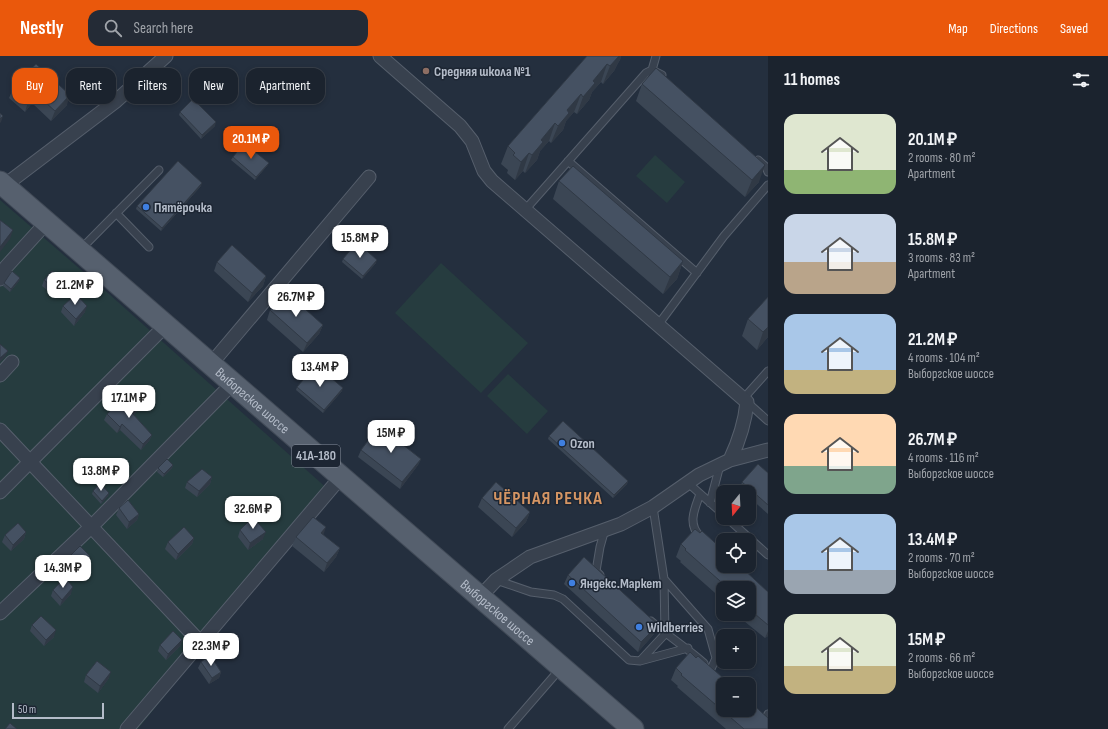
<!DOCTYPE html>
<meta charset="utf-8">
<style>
body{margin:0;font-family:"Sofia Sans Condensed",sans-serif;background:#242b36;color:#f1f3f6;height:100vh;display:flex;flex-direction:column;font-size:15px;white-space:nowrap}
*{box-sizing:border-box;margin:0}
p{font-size:13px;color:#a0a4aa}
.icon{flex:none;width:22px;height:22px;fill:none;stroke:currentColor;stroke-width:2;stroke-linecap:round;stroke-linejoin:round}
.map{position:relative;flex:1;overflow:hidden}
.sheet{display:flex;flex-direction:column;background:#1b232e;width:340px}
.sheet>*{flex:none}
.banner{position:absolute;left:12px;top:12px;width:380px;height:36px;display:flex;gap:8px}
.needle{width:26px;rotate:198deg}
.tools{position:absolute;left:716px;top:429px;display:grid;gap:8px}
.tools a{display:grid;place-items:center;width:40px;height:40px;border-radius:8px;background:#1b232e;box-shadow:0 2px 6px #0003,0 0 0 1px #39404a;font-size:20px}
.scale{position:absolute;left:12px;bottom:10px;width:92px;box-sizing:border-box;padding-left:4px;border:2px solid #b4bcc9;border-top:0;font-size:11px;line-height:14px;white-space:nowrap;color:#b4bcc9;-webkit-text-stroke:3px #1d2633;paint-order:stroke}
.price{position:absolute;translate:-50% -34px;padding:0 9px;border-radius:8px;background:#fff;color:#222;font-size:13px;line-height:26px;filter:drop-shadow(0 1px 2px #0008)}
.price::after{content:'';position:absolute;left:50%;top:24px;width:12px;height:9px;margin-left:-6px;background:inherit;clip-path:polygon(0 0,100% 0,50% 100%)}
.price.on{background:#ea580c;color:#fff}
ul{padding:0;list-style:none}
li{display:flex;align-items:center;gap:12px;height:100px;padding:0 16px}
li span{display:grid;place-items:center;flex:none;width:112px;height:80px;border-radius:12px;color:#555}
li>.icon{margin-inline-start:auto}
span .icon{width:48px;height:48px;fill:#fffc;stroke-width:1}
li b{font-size:17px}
h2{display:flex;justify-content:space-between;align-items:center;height:48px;padding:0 16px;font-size:17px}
.pill{padding:0 14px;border-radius:12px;background:#1b232e;box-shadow:0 2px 6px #0003,0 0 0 1px #39404a;font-size:14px;line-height:36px}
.pill.on{background:#ea580c;color:#fff}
header{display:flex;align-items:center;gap:24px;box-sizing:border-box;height:56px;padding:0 20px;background:#ea580c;color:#fff}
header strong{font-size:19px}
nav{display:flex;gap:22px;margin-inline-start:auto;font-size:14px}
.search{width:280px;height:36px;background:#242b36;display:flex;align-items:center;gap:10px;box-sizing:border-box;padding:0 14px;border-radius:12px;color:#a0a4aa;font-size:15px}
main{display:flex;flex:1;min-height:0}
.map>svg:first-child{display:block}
.green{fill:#263c3f}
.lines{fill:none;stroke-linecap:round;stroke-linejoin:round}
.lane-casing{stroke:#565f6c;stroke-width:9}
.street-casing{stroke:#565f6c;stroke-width:15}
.primary-casing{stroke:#414a57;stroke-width:23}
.lane{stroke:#38414e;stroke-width:7}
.street{stroke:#38414e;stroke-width:13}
.primary{stroke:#56606e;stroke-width:21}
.wall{fill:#3b4654}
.shaded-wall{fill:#303945}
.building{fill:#455162;stroke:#303945}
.education-dot{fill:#8d6e63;stroke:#1d2633;stroke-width:1.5}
.shop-dot{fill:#3f7fe0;stroke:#1d2633;stroke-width:1.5}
.labels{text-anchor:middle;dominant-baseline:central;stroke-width:3;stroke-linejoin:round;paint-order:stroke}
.shield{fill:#1d2633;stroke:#878f9c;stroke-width:1}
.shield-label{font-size:13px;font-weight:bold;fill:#b4bcc9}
.poi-label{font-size:14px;font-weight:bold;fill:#b4bcc9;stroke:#1d2633;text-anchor:start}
.street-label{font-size:14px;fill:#b4bcc9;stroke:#1d2633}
.district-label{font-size:18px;font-weight:bold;letter-spacing:1px;fill:#d59563;stroke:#1d2633}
</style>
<header>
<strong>Nestly</strong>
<div class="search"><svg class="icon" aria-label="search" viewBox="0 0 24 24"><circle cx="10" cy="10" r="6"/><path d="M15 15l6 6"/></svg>Search here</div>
<nav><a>Map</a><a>Directions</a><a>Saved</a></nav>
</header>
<main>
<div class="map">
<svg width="768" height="673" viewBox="0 0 768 673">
<rect width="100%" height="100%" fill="#242f3e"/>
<path class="green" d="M655,99L685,126L667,147L636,120Z
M0,144L109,238L330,435L138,673H0Z
M441,207L528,287L481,337L395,257Z
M508,318L548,355L527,378L487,340Z"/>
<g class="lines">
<defs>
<path id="lane" d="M652,14L656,0
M758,104L766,111L768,116
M568,105L697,217
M525,154L646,17L652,14L662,19
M116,157L149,191
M80,194L159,114
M658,269L724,180L768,129
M743,343L768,315
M747,346L768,365
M688,427L723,458
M700,438C695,452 687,468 700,480
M710,447L720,409
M727,462L768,499
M600,519L596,515L600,491L605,473
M664,523L708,573L716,602L711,613
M496,524L531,536L554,539L563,543L629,604L640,605L665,578L664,523L653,451
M651,565C668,580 687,592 704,607
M640,605L688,592
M766,662L768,658
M508,673L560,613"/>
<path id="street" d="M380,0L460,70L472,85L484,115L492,125L747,346C745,367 739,385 730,404
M4,130L116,45L166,0
M0,223L6,211L47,166
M211,308L369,121
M0,319L12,306
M0,374L200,586
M0,436L166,269
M480,541L496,524L530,501L621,468L653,451L699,419L730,404L768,394
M0,557L92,470L233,327
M127,673L340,422"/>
<g id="primary">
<path id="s1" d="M0,126L633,673"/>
</g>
</defs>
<use href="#lane" class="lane-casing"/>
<use href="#street" class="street-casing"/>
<use href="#primary" class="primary-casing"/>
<use href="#lane" class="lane"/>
<use href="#street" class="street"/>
<use href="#primary" class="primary"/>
</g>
<path class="wall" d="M587,0H621L620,4L618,7L614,15L603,28L601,26L592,36L589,44L577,58L574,56L566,65L563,74L551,87L549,85L540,95L537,104L525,117L523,115L515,124L507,117L508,114L501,108L508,90Z
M36,8L67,49L51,65L32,47L25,56L9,42L13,33Z
M642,28L759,126L745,141L636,45Z
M180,56L215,70L201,83L179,59Z
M233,101L269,107L267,110L255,124L231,104Z
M559,125L683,205L677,223L663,238L553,143Z
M201,130L161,175L136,153L137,150Z
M343,203L376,207L362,223L342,206Z
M217,206L266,220L263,230L248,246L214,215Z
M20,222L19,225L10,236L3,230L4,227Z
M44,224L61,230L53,239L42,230Z
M768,241V281L757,294L742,280L748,263Z
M63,250L85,256L74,270L61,256Z
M270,254L323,269L319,278L303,296L267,264Z
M297,331L342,335L323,357L296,334Z
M137,355L134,359L152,379L149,385L141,394L120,374L117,377L104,364L107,358Z
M549,380L628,425L627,428L613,442L548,383Z
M361,394L421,403L418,409L400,433L358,401Z
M173,409L172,412L163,421L157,416L158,412Z
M768,417V458L749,441V436H743L740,433L742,426Z
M212,421L210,428L197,441L185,432L187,426Z
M93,435L109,437L108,440L101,448L92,438Z
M482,442L530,456L526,466L512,481L478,451Z
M119,452L139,458L137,464L127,473L116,459Z
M240,474L263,483L248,494L238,481Z
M26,476L24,483L11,495L2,486L5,479Z
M323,479L340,492L336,501L324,516L292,490L296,481Z
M194,482L192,488L176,504L165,493L168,486Z
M681,488L768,536V580L765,582L739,561L740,559L739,558H749V532H723V544L680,506L681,505L676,501Z
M90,500L88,506L73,522L63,510L66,504Z
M568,519L654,578L638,596L564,528Z
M53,534L71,538L60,550L51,540Z
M32,569L54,581L44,590L30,575Z
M182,584L180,590L166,604L158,595L160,589Z
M201,606L221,616L219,622L209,628L198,612Z
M676,612L768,673H726L677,631L678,630L671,624Z
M86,619L109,622L98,637L84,626Z"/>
<path class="shaded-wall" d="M617,0H621L620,4L618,7L614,15L603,28L610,10Z
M607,8L601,26L592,36L589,44L577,58L583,41L593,25Z
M36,38L32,47L25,56L28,46Z
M581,38L574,56L566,65L563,74L551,87L558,70L567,54Z
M70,39L67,49L51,65L55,55Z
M3,60L1,66L0,67V63Z
M216,66L215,70L201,83L202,79Z
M555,67L549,85L540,95L537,104L525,117L532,99L541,84Z
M529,97L523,115L515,124L521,106Z
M269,107L267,110L255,124L256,121Z
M765,109L759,126L745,141L752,124Z
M202,127L201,130L161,175L162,172Z
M13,174L10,183L0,196V191Z
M377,204L376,207L362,223L363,220Z
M683,205L677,223L663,238L670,221Z
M266,220L263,230L248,246L252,237Z
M20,222L19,225L10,236L11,233Z
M63,224L61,230L53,239L55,233Z
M87,250L85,256L74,270L76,263Z
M323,269L319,278L303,296L307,287Z
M768,271V281L757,294L763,276Z
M8,295L5,301L0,306V302Z
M343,332L342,335L323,357L324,354Z
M139,349L137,355L130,363L132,357Z
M122,368L120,374L117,377L120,371Z
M152,379L149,385L141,394L143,388Z
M421,403L418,409L400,433L402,426Z
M173,409L172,412L163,421L164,418Z
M212,421L210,428L197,441L199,435Z
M628,425L627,428L613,442L614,439Z
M109,437L108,440L101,448L102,445Z
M530,456L526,466L512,481L516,472Z
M139,458L137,464L127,473L129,466Z
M326,471L323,480L321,477Z
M26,476L24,483L11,495L13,489Z
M266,476L263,483L248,494L250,487Z
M194,482L192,488L176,504L178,498Z
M340,492L336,501L324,516L327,507Z
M90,500L88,506L73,522L76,515Z
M73,531L71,538L60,550L62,544Z
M658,569L654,578L638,596L641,586Z
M56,574L54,581L44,590L46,584Z
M768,575V580L765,582Z
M182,584L180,590L166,604L168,598Z
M111,616L109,622L98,637L100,630Z
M221,616L219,622L209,628L212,622Z"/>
<path class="building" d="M587,0H619L610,10L607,8L593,25L595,27L583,41L581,38L567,54L569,57L558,70L555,67L541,84L543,86L532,99L529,97L521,106L513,99L515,97L508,90Z
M36,8L70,39L55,55L36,38L28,46L13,33Z
M656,12L765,109L752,124L642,28Z
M193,43L216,66L202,79L180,56Z
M0,57L3,60L0,63Z
M244,87L269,107L256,121L233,101Z
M178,105L202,127L162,172L137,150Z
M573,110L683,205L670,221L559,125Z
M0,164L13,174L0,191Z
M357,186L377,204L363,220L343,203Z
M232,189L266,220L252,237L217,206Z
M12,215L20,222L11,233L4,227Z
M52,215L63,224L55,233L44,224Z
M286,236L323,269L307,287L270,254Z
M76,238L87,250L76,263L63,250Z
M768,241V271L763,276L748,263Z
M0,288L8,295L0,302Z
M316,309L343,332L324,354L297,331Z
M128,338L139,349L132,357L152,379L143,388L122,368L120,371L107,358Z
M563,365L628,425L614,439L549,380Z
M379,370L421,403L402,426L361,394Z
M167,403L173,409L164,418L158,412Z
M758,408L768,417V449L742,426Z
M202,413L212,421L199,435L187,426Z
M496,426L530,456L516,472L482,442Z
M100,427L109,437L102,445L93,435Z
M128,444L139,458L129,466L119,452Z
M253,461L266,476L250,487L240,474Z
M313,461L326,471L321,477L340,492L327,507L296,481Z
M18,467L26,476L13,489L5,479Z
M184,471L194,482L178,498L168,486Z
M695,473L700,477L702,475L723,494V510H740L768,536V569L749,553V532H728L685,494L686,493L681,488Z
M80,490L90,500L76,515L66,504Z
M584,501L658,569L641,586L568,519Z
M65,521L73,531L62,544L53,534Z
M41,560L56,574L46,584L32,569Z
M173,575L182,584L168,598L160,589Z
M690,596L696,602L698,600L730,628H723V654H749V645L768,662V673H744L681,619L682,618L676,612Z
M210,599L221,616L212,622L201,606Z
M97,605L111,616L100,630L86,619Z
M10,667L17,673H5Z"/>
<circle class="education-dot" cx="426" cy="15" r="4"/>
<g class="shop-dot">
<circle cx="146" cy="151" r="4"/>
<circle cx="562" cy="387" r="4"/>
<circle cx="572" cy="527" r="4"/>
<circle cx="639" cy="571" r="4"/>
</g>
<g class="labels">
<rect class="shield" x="292" y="389" width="48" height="22" rx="3"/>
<g class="shield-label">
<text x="316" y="400">41А-180</text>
</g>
<g class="poi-label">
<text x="434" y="15">Средняя школа №1</text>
<text x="154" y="151">Пятёрочка</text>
<text x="570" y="387">Ozon</text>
<text x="580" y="527">Яндекс.Маркет</text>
<text x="647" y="571">Wildberries</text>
</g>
<g class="street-label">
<text stroke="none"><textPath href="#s1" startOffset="334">Выборгское шоссе</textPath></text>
<text stroke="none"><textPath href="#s1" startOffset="658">Выборгское шоссе</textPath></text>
</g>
<g class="district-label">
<text x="548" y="442">ЧЁРНАЯ РЕЧКА</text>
</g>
</g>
</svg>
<div class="tools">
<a><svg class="needle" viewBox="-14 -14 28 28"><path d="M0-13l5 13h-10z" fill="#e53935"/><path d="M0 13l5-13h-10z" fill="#a0a4aa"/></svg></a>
<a><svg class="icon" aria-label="locate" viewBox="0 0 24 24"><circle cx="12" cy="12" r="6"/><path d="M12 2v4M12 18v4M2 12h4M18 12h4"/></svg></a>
<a><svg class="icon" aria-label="layers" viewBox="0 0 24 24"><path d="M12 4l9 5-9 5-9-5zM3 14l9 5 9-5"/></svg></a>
<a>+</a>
<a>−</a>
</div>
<div class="scale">50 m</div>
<b class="price on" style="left:251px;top:104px">20.1M ₽</b>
<b class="price" style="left:360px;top:203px">15.8M ₽</b>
<b class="price" style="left:75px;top:250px">21.2M ₽</b>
<b class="price" style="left:296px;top:262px">26.7M ₽</b>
<b class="price" style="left:320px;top:332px">13.4M ₽</b>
<b class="price" style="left:129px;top:363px">17.1M ₽</b>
<b class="price" style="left:391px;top:398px">15M ₽</b>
<b class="price" style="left:101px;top:436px">13.8M ₽</b>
<b class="price" style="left:253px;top:474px">32.6M ₽</b>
<b class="price" style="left:63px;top:533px">14.3M ₽</b>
<b class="price" style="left:211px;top:611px">22.3M ₽</b>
<div class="banner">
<a class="pill on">Buy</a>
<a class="pill">Rent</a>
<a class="pill">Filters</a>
<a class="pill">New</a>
<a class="pill">Apartment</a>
</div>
</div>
<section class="sheet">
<h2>11 homes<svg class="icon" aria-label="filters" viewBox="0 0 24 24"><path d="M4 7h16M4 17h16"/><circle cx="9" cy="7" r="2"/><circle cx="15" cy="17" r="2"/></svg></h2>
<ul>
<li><span style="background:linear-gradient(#dfe7d0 70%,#8fb573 0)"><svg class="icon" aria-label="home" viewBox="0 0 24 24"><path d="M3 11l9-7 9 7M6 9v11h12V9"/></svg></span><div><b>20.1M ₽</b><p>2 rooms · 80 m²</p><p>Apartment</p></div></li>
<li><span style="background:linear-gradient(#c9d6e8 60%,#b9a48a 0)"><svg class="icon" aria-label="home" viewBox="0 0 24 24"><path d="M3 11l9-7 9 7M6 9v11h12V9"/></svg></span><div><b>15.8M ₽</b><p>3 rooms · 83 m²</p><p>Apartment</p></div></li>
<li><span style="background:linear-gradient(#a9c7e8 70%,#c2b280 0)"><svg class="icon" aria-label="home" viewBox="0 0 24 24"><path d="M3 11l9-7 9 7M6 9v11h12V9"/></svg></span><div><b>21.2M ₽</b><p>4 rooms · 104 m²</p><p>Выборгское шоссе</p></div></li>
<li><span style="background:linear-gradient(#ffd9b3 65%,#7fa58c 0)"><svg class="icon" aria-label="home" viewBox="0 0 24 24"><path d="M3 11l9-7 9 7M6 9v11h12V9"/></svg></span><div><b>26.7M ₽</b><p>4 rooms · 116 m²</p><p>Выборгское шоссе</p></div></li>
<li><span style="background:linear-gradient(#a9c7e8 70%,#9aa5b1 0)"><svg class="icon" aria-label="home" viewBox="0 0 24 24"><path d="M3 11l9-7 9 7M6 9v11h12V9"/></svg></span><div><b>13.4M ₽</b><p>2 rooms · 70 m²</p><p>Выборгское шоссе</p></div></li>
<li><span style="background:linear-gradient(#dfe7d0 65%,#c2b280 0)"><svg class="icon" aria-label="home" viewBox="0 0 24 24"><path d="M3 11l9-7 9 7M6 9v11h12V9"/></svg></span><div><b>15M ₽</b><p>2 rooms · 66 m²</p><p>Выборгское шоссе</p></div></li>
</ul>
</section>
</main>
